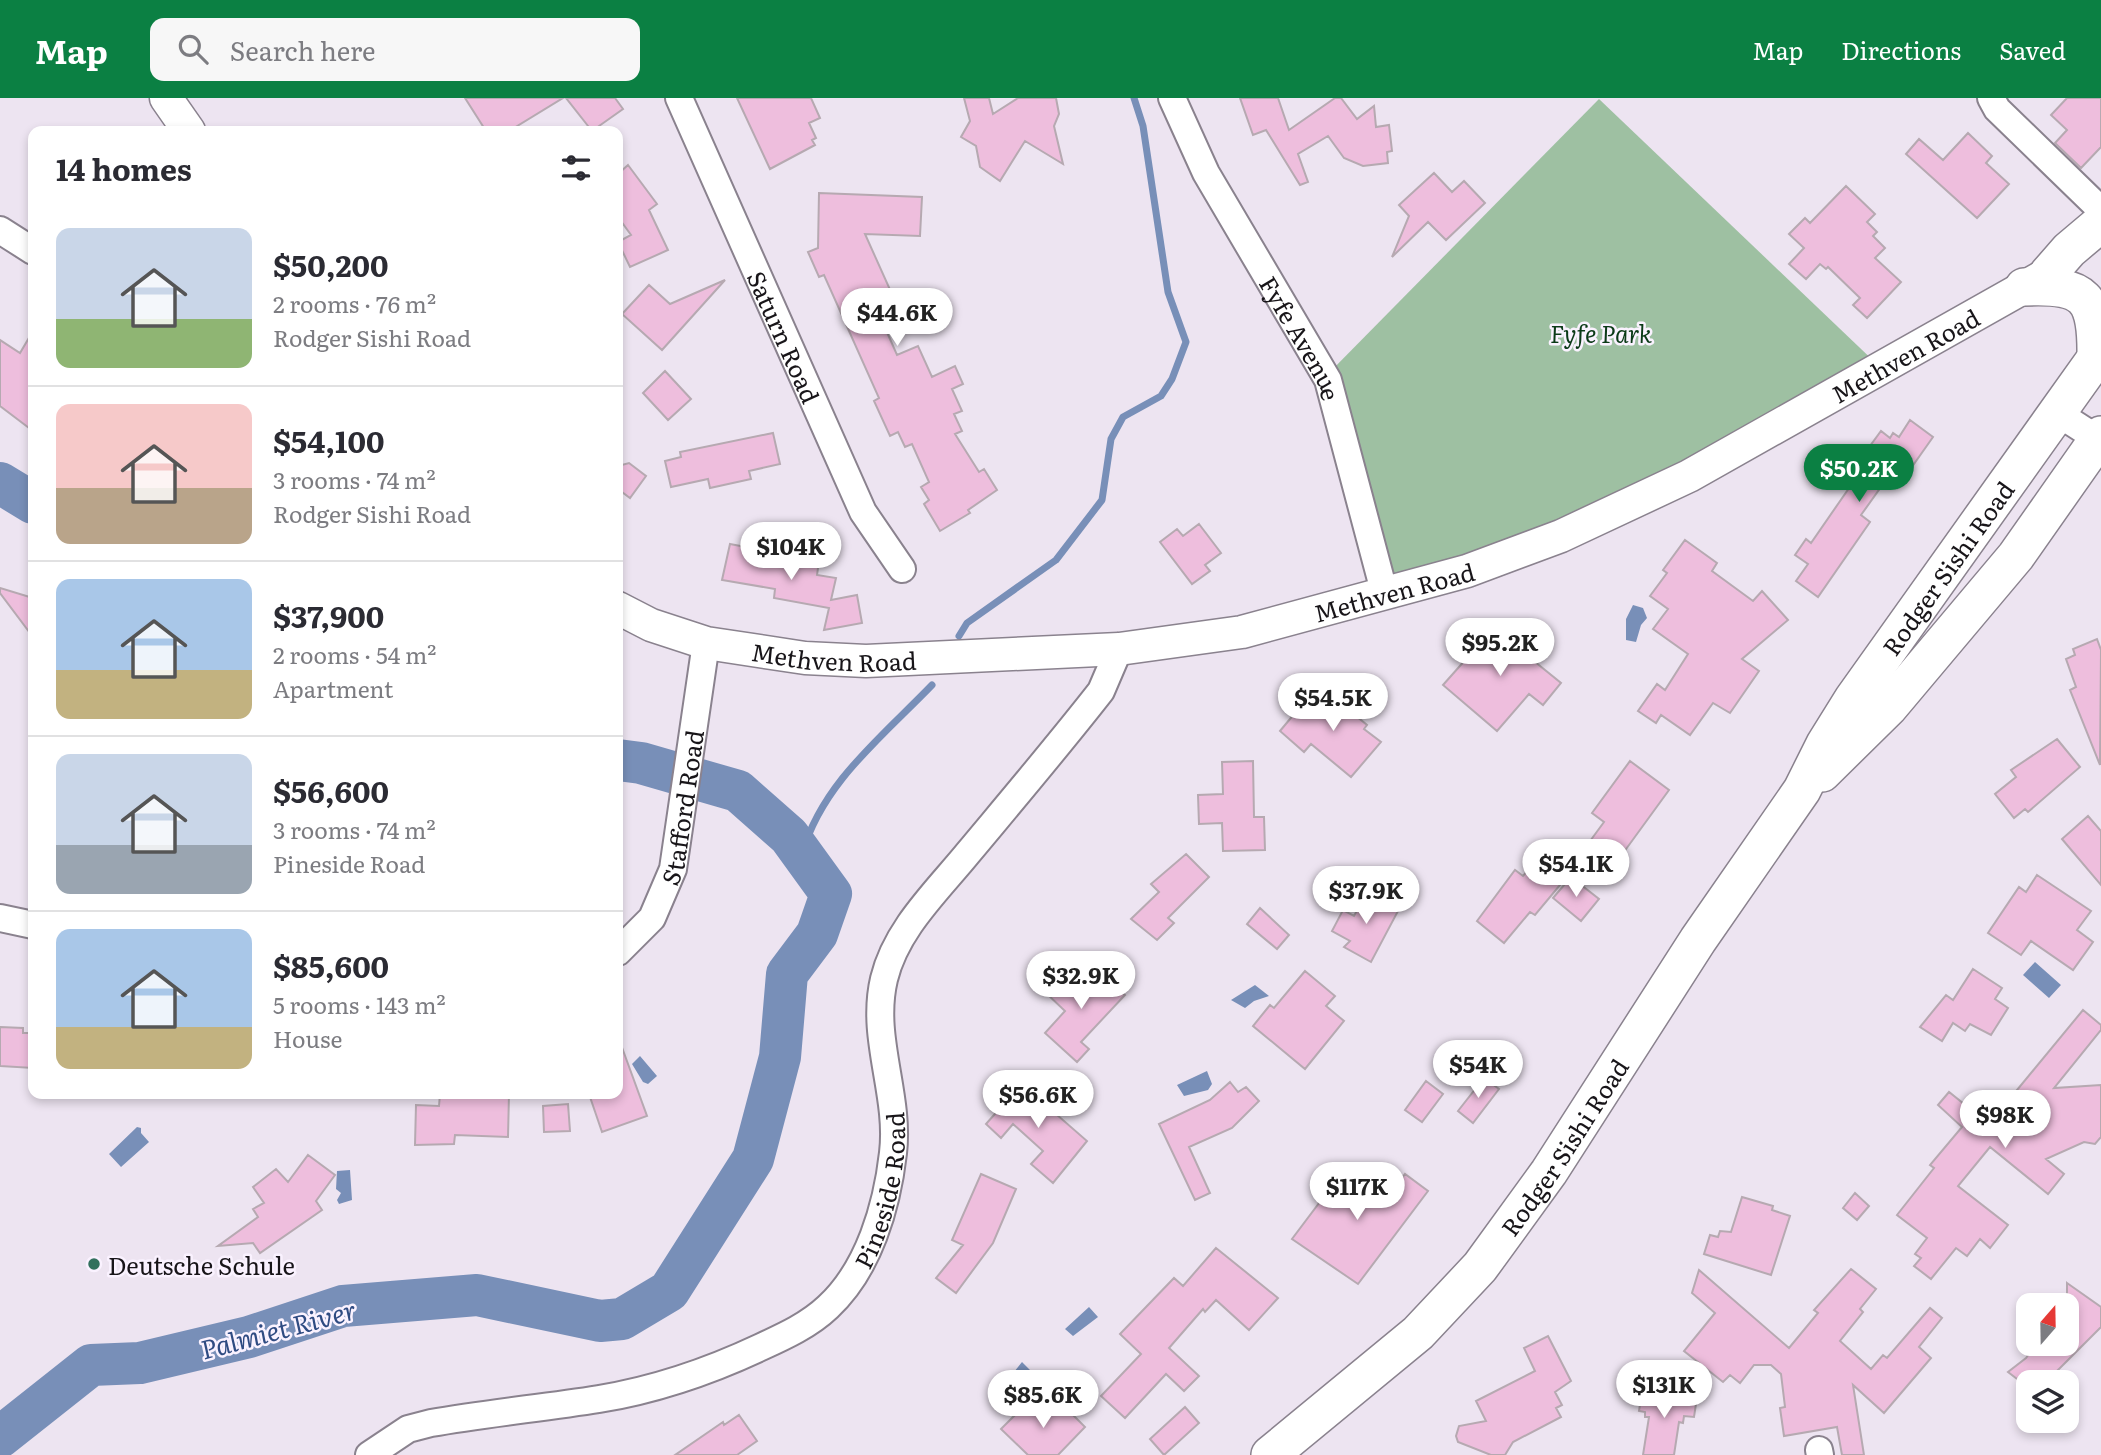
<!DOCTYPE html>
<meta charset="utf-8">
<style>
body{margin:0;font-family:Literata,serif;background:#f7f7f7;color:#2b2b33;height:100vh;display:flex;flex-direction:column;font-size:26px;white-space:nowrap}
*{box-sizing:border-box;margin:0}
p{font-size:23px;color:#7c7c81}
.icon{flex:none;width:38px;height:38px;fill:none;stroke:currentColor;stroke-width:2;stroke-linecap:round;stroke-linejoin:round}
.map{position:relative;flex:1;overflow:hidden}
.panel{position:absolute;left:28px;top:28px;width:595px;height:973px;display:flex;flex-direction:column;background:#fff;border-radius:14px;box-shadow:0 4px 10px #0003}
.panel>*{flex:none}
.needle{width:46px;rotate:20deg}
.tools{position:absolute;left:2016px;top:1195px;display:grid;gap:14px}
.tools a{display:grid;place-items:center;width:63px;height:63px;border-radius:14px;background:#fff;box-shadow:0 4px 10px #0003;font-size:35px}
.price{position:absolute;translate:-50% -60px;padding:0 16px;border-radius:24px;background:#fff;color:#222;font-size:23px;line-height:46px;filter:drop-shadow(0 2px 4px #0008)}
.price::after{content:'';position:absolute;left:50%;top:42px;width:21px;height:16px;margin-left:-10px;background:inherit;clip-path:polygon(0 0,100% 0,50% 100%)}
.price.active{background:#0b8043;color:#fff}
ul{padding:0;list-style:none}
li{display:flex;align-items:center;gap:21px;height:175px;padding:0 28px}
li+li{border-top:2px solid #e1e1e2}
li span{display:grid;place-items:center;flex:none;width:196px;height:140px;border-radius:14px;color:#555}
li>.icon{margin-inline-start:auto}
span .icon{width:84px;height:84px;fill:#fffc;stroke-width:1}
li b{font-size:30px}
h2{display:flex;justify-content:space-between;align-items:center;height:84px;padding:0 28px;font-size:30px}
header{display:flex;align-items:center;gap:42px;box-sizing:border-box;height:98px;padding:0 35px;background:#0b8043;color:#fff}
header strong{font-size:33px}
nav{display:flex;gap:38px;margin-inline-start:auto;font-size:24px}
.search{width:490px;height:63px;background:#f7f7f7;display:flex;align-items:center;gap:18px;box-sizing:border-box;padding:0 24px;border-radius:14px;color:#7c7c81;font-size:26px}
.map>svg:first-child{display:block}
.green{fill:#9ec0a2}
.water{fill:#788fb8}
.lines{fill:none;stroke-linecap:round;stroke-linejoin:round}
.stream{stroke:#788fb8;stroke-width:7}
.river{stroke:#788fb8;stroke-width:42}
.building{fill:#eebedd;stroke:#b6a9b1;stroke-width:2}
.minor-casing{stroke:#8a828e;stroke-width:30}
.tertiary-casing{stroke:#8a828e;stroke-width:35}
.secondary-casing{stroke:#8a828e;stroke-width:40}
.minor{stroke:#fff;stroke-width:26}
.tertiary{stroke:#fff;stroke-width:32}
.secondary{stroke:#fff;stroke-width:37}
.poi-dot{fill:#32705d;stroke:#faf2ff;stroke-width:2.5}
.labels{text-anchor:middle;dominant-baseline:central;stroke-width:5;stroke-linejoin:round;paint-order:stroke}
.park-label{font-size:24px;font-style:italic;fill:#0b3a17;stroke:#faf2ff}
.street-label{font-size:24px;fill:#181519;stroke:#faf2ff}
.poi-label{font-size:24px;fill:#181519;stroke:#faf2ff;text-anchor:start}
.water-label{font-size:26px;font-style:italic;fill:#2f4b82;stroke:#faf2ff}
</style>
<header>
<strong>Map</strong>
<div class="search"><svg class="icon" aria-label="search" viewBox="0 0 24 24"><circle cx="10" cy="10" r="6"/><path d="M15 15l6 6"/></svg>Search here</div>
<nav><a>Map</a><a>Directions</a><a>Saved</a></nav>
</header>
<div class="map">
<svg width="2101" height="1357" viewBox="0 0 2101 1357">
<rect width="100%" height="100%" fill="#ede4f1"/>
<path class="green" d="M1599,1L1881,270L1641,401L1382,496L1324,280Z"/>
<path class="water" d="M1826,364L1841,382L1831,391L1808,376Z
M1633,507L1643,510L1647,520L1641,527L1636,544L1626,542V521Z
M1057,859L1086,863L1089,875L1083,877L1063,869L1053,868L1051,863Z
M2035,864L2061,887L2049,900L2023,877Z
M1255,887L1269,898L1254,903L1245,910L1231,902Z
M640,958L657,978L648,986L643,984L632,966Z
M1207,973L1212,986L1208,992L1184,998L1177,987Z
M137,1029L141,1030V1035L149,1044L121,1069L109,1056Z
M350,1072L352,1102L339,1106L337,1102L341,1095L336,1091L337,1073Z
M1089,1209L1098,1219L1073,1238L1065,1231Z
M1022,1264L1031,1273L1011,1301L1010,1295L1002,1289Z"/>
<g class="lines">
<path class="stream" d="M959,538L967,525L1056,462L1102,402L1111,341L1123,319L1161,298L1172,281L1186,244L1168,194L1143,28L1134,0
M802,756C822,685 883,638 932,587"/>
<path class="river" d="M0,385L33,405
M0,1339L91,1267L140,1265L249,1239L343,1208L477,1197L600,1223L622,1221L669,1193L753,1061L780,959L787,876L817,836L831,796L789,738L738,693L641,665L618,662"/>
</g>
<path class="building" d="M465,0H563L509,33H486Z
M566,0H615L623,11L592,33Z
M737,0H811L820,20L809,25L816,40L812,42L815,47L770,71Z
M964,0H989L993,16L1018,0H1056L1059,16L1054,28L1063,66L1025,43L1000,83L980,69L976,48L961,39L970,23Z
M1240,0H1278L1289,32L1335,0H1341L1357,21L1374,8L1376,29L1389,27L1392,53L1387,54L1388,65L1363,68L1344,60L1328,38L1298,56L1308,84L1300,87L1266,32L1253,37Z
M2067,0H2101V49L2081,70L2055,45L2067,32L2051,17Z
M1968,35L1992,58L1986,65L2009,86L1977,120L1906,56L1919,41L1943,62Z
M628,67L657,106L649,112L668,152L630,169L618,144L631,137L618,119V76Z
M1434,75L1452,94L1464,83L1485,105L1446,142L1428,124L1392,159L1409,118L1399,107Z
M1846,88L1875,116L1867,124L1877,134L1873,138L1885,150L1875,160L1901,184L1867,220L1853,207L1860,200L1828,169L1826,171L1820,166L1806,181L1789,166L1804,150L1789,136L1805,120L1810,125Z
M819,95L922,99L920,138L865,136L896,205L878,214L897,257L918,248L932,279L955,268L963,286L952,291L962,313L954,316L962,333L955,336L979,374L984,371L997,392L968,412L970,415L940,433L924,406L929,402L921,389L929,384L912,346L905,349L898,334L890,338L874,303L879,300L824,177L819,179L808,154L818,150Z
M725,182L662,252L622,216L649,187L670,206Z
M33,233V333L0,308V242L20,255Z
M665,273L691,301L668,322L643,295Z
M1910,322L1933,339L1897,390L1886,382L1861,417L1870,424L1818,499L1796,483L1808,466L1795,457L1806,441L1811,445L1865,367L1859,363L1881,333L1890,340L1893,335L1899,339Z
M773,335L780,366L749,373L751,381L710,390L708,381L671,389L665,363L681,359L680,354Z
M629,365L646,378L630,400L618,391V368Z
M1199,426L1221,455L1205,467L1210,473L1192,486L1160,444L1177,431L1183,438Z
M1685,442L1717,465L1712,473L1753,503L1762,493L1788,522L1742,561L1759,573L1730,615L1713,605L1690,637L1661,617L1656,625L1638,613L1657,586L1665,592L1688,556L1653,531L1668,511L1650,498L1667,475L1663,472Z
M730,446L819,463L817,477L836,480L831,502L857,497L862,525L824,532L829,510L774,500L775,491L722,482Z
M0,490L33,500V539L0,495Z
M1499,524L1529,549L1524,555L1561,585L1543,607L1529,596L1497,633L1443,587Z
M2097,541L2101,552L2100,667L2070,592L2076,589L2066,561L2075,557L2073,551Z
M1335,590L1349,602L1344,608L1367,627L1364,631L1381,644L1351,679L1311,646L1304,654L1280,633L1300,609L1311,618Z
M2057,641L2080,669L2028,714L2025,711L2014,720L1995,696L2016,679L2011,672Z
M1253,663L1254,719H1264L1265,752L1223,753L1222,725L1199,726L1198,697L1223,696L1222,664Z
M1630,663L1669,692L1613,769L1585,750L1604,724L1592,715Z
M2088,718L2101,733V787L2062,741Z
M1186,756L1209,779L1168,820L1174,825L1157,842L1131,821L1159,794L1151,786Z
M1534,765L1560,787L1535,817L1530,814L1504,845L1477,823L1515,772L1523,778Z
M2037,777L2091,813L2077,832L2093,844L2073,872L2031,843L2021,857L1988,835L2019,789L2026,794Z
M1571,779L1599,801L1581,823L1553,800Z
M1369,791L1387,801L1384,806L1398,813L1371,864L1344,849L1350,843L1332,833L1343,812L1354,818Z
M1260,810L1289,837L1277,851L1247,826Z
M1973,871L2002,890L1995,901L2008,910L1991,937L1970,926L1965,933L1953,925L1942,943L1920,929L1946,897L1953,902Z
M1305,873L1335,898L1326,908L1344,923L1305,971L1253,928L1270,907L1274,910Z
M1066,874L1086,892L1101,875L1125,897L1081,944L1089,951L1077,964L1045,935L1065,913L1046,895Z
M2083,912L2101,927V932L2054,990L2101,987V1039L2095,1046L2084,1044L2046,1061L2064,1076L2048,1096L1990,1049L1958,1088L2008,1127L1990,1150L1980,1141L1967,1158L1956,1150L1931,1181L1914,1168L1921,1160L1915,1156L1927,1140L1897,1117L1934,1070L1930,1067L1962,1029L1938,1007L1949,994L1989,1026Z
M0,929L23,930V935H33V970L0,968Z
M620,944L647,1018L602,1034L589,996H618Z
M1484,980L1499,991L1473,1025L1458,1013Z
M1017,982L1087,1043L1053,1085L1031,1066L1043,1053L1013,1026L1001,1040L986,1026L1002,1008L998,1004Z
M1426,983L1443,996L1422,1024L1405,1012Z
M1230,984L1238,994L1246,989L1259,1003L1232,1030L1189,1049L1210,1095L1195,1102L1159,1026L1210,1002Z
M440,996H509L508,1039L455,1037L454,1046L415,1047L416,1007L439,1008Z
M568,1006L570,1033L544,1034L543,1008Z
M308,1057L335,1077L316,1103L322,1112L260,1155L253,1145L218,1148L258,1119L253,1111L264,1105L253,1089L276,1071L288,1084Z
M1347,1068L1388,1099L1405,1076L1428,1093L1358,1186L1292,1141Z
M981,1076L1016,1091L993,1145L956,1195L936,1180L963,1147L952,1142Z
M1855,1095L1869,1108L1857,1122L1843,1110Z
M1742,1099L1773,1108L1772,1112L1790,1118L1771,1177L1704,1156L1710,1137L1718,1139L1720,1133L1731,1134Z
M1216,1150L1278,1200L1249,1232L1216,1202L1205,1214L1203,1211L1169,1250L1199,1278L1184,1293L1166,1276L1125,1320L1101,1298L1141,1256L1120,1236L1174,1180L1183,1188Z
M1851,1171L1876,1191L1860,1211L1863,1214L1840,1243L1871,1271L1883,1257L1887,1260L1930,1210L1942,1220L1919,1249L1931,1260L1884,1315L1853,1287L1864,1357H1842L1837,1329L1784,1338L1780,1310L1785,1309L1781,1276L1771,1267H1754L1740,1285L1730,1277L1723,1284L1684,1253L1715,1215L1692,1195L1699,1172L1789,1250L1818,1215L1814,1212Z
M2067,1185L2101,1209V1229L2046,1284H2021L2008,1274L2026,1260L2036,1246H2067Z
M1548,1238L1571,1283L1555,1294L1562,1307L1556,1310L1561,1319L1513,1344L1505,1357H1491L1458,1344L1456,1338L1459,1328L1486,1323L1476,1303L1535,1273L1524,1250Z
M1648,1290L1687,1296L1686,1304L1696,1306L1694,1319L1684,1318L1683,1325L1679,1324L1674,1357H1643L1649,1319H1645V1314L1639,1313L1642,1294L1647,1296Z
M1043,1302L1056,1314L1063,1307L1085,1329L1058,1357H1028L1001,1331L1022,1310L1029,1316Z
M1185,1309L1199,1325L1164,1357L1150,1341Z
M739,1317L757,1343L737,1357H675L723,1324L724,1327Z"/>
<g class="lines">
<defs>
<g id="minor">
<path id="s1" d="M679,0L863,414L902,471"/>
<path id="s2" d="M1172,0L1206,75L1328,282L1385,497"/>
<path d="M1991,0L1997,11L2101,112"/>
<path d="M0,132L33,153"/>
<path d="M2059,316L2101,343"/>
<path d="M0,820L33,827"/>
<path id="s3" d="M618,854L652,820L673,771L706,545"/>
<path d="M1819,1352L1820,1357"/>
<path id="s4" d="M369,1357L408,1331L431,1325C487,1315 543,1310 599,1301C654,1292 710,1273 761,1249C785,1238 809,1227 828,1209C869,1171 887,1108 893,1055C900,996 870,940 884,881C896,831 937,793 968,755C1013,701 1058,648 1101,593L1119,551"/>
</g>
<g id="tertiary">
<path d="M166,0L189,33"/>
<path id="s5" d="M618,510L651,527L706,545L805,560L866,563L1119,551L1242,534L1467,473L1561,438L1689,378L2044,178"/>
</g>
<g id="secondary">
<path d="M2048,176L2069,152L2101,125"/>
<path d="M2024,189C2086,186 2097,199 2096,260"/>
<path d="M1822,675L1889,609L2016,458L2101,337"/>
<path id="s6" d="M1270,1357L1418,1235L1480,1169L1549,1074L1698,842L1802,692L1825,646L1853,601L2101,253"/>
</g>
</defs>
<use href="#minor" class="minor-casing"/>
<use href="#tertiary" class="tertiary-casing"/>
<use href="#secondary" class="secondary-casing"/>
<use href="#minor" class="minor"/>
<use href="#tertiary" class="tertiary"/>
<use href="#secondary" class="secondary"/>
</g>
<circle class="poi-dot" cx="94" cy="1166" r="7"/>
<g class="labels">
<g class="park-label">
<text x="1601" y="234">Fyfe Park</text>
</g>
<g class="street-label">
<text stroke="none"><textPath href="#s1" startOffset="261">Saturn Road</textPath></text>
<text stroke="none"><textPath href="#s2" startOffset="273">Fyfe Avenue</textPath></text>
<text stroke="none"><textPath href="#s5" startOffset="1356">Methven Road</textPath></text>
<text stroke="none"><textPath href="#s6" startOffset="1124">Rodger Sishi Road</textPath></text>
<text stroke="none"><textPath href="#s5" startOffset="791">Methven Road</textPath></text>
<text stroke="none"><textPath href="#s5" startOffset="224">Methven Road</textPath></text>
<text stroke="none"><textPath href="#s3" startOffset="164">Stafford Road</textPath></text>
<text stroke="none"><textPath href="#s6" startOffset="429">Rodger Sishi Road</textPath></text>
<text stroke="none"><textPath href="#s4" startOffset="621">Pineside Road</textPath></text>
</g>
<g class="poi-label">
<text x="108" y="1166">Deutsche Schule</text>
</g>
<g class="water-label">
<text transform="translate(278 1230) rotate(-15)">Palmiet River</text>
</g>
</g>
</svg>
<div class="tools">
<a><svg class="needle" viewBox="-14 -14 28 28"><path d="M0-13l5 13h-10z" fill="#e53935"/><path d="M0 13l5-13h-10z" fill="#7c7c81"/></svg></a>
<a><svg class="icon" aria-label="layers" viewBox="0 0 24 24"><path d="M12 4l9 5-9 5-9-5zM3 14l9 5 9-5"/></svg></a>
</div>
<b class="price" style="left:897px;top:250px">$44.6K</b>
<b class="price active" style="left:1859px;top:406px">$50.2K</b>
<b class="price" style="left:791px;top:484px">$104K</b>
<b class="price" style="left:1500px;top:580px">$95.2K</b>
<b class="price" style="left:1333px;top:635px">$54.5K</b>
<b class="price" style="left:1576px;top:801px">$54.1K</b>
<b class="price" style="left:1366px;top:828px">$37.9K</b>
<b class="price" style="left:1081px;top:913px">$32.9K</b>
<b class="price" style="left:1478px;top:1002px">$54K</b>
<b class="price" style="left:1038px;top:1032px">$56.6K</b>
<b class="price" style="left:2005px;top:1052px">$98K</b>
<b class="price" style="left:1357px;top:1124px">$117K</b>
<b class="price" style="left:1664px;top:1322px">$131K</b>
<b class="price" style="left:1043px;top:1332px">$85.6K</b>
<section class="panel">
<h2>14 homes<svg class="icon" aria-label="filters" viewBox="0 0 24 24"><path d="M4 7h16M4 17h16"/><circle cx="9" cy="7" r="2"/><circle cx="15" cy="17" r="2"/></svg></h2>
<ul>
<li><span style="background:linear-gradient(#c9d6e8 65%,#8fb573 0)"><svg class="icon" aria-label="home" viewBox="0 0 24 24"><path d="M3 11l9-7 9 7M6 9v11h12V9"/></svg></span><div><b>$50,200</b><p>2 rooms · 76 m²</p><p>Rodger Sishi Road</p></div></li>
<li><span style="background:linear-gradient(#f6c9c9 60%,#b9a48a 0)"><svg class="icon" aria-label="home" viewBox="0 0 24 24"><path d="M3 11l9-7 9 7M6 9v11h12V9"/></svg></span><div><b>$54,100</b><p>3 rooms · 74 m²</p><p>Rodger Sishi Road</p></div></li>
<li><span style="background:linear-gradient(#a9c7e8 65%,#c2b280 0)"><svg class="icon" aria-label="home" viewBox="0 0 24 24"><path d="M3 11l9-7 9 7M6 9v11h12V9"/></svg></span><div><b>$37,900</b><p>2 rooms · 54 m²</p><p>Apartment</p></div></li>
<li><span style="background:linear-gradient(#c9d6e8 65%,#9aa5b1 0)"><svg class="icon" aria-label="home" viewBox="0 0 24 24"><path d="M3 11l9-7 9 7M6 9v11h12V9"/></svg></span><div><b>$56,600</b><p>3 rooms · 74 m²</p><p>Pineside Road</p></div></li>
<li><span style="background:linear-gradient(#a9c7e8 70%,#c2b280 0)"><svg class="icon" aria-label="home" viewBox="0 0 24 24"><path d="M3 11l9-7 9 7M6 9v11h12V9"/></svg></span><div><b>$85,600</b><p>5 rooms · 143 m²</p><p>House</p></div></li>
</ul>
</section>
</div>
